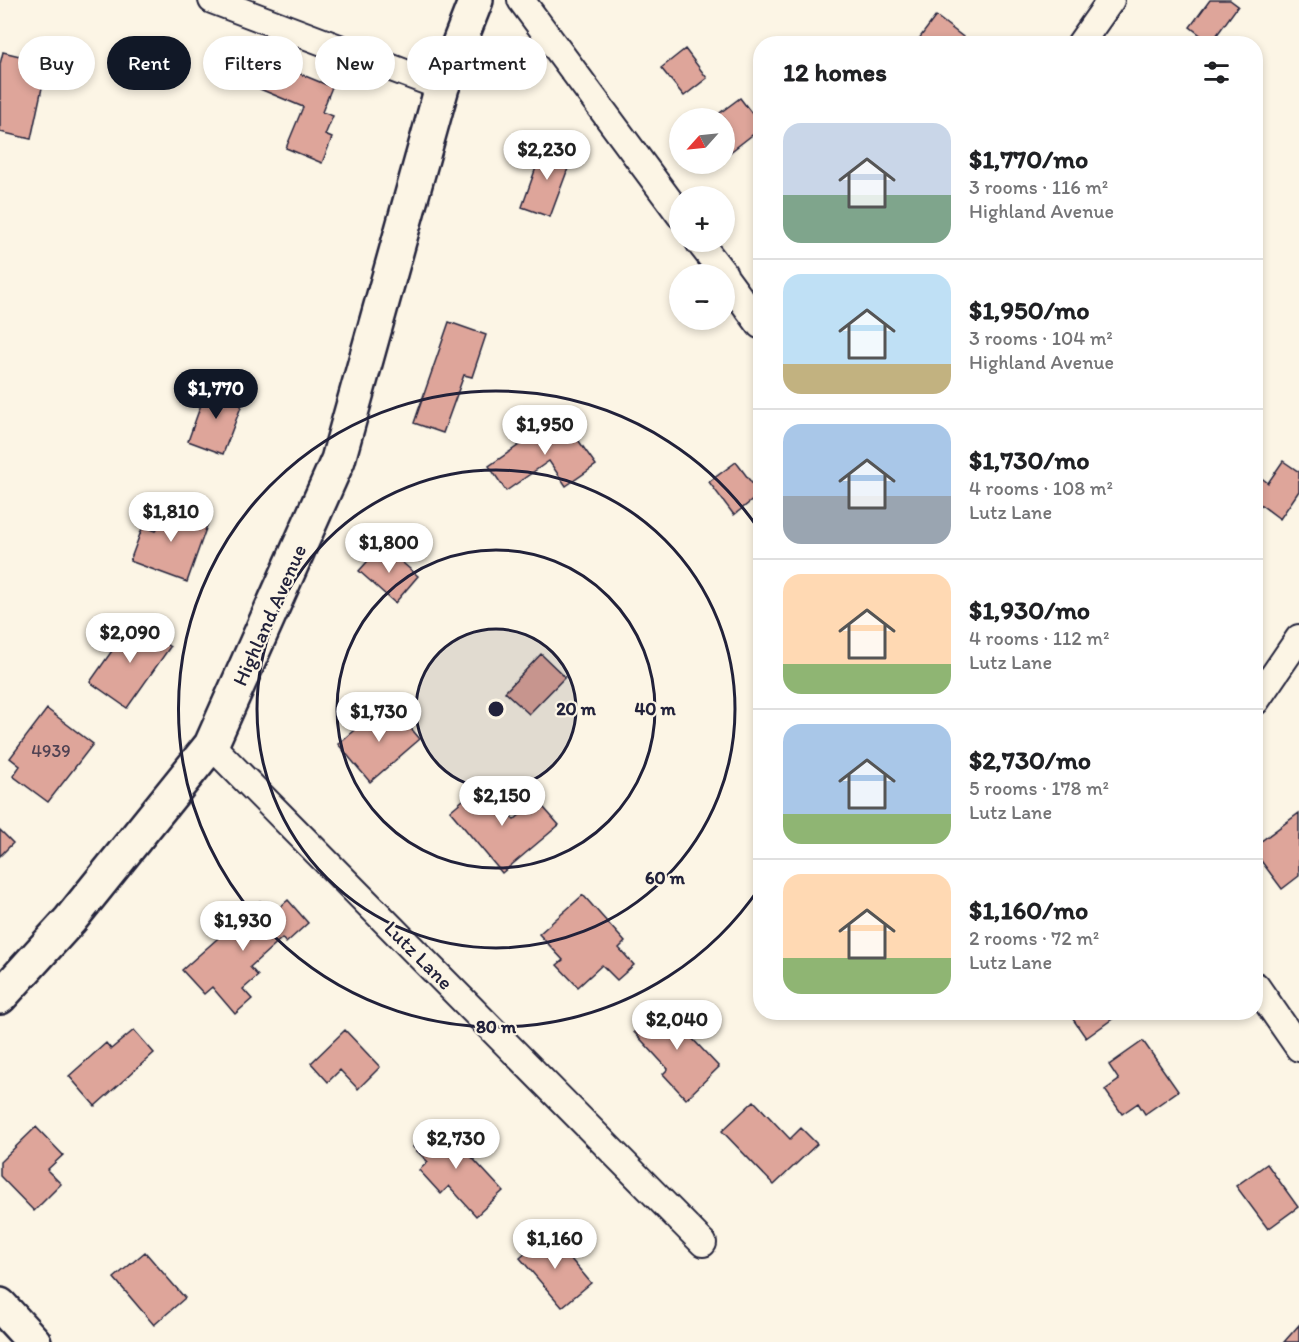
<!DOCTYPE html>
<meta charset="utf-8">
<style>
body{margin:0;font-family:Itim,sans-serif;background:#f6f6f6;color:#202124;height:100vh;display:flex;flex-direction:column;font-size:22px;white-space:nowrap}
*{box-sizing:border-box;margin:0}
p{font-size:20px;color:#757577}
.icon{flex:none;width:33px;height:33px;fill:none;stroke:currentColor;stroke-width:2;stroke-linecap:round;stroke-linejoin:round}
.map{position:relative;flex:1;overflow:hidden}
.details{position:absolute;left:753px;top:36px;width:510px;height:984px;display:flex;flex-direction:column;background:#fff;border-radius:24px;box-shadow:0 3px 9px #0003}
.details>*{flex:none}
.hud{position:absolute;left:18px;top:36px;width:570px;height:54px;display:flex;gap:12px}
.needle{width:39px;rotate:243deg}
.controls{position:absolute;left:669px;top:108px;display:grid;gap:12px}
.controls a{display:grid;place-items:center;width:66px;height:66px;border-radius:50%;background:#fff;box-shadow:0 3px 9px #0003;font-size:30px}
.price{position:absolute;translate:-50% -51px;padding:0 14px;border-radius:21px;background:#fff;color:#222;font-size:20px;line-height:39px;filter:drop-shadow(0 2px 3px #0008)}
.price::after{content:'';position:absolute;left:50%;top:36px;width:18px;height:14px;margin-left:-9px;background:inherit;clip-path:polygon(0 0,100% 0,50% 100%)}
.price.active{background:#111827;color:#fff}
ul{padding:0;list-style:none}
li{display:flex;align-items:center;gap:18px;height:150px;padding:0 30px}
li+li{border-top:2px solid #e0e0e0}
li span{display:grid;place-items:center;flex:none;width:168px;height:120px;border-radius:18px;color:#555}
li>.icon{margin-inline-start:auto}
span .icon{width:72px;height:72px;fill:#fffc;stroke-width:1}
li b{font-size:26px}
h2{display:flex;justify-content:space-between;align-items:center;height:72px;padding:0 30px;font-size:26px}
.chip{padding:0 21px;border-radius:27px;background:#fff;box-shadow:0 3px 9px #0003;font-size:21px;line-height:54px}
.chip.active{background:#111827;color:#fff}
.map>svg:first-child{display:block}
.building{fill:#dea59a;stroke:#22223b;stroke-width:1.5}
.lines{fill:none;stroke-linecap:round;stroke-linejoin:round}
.street-casing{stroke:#22223b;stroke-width:30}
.secondary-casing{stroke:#22223b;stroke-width:38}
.street{stroke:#fcf5e5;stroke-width:26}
.secondary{stroke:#fcf5e5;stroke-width:33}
.ring{fill:none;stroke:#22223b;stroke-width:3}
.labels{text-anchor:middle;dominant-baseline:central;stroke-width:4.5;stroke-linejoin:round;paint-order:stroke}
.number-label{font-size:18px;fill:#514353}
.street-label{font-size:21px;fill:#22223b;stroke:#fcf5e5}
.centre{fill:#22223b;stroke:#fcf5e5;stroke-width:3}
.ring-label{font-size:18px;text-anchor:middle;font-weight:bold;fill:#22223b;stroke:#fcf5e5;stroke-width:4.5;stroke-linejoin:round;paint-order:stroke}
</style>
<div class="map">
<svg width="1299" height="1342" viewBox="0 0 1299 1342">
<rect width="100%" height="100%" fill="#fcf5e5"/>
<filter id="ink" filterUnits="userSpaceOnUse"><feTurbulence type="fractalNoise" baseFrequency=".0167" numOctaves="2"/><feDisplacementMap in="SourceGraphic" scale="12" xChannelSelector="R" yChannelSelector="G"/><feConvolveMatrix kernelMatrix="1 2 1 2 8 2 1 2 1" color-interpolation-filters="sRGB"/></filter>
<g filter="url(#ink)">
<path class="building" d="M1210,0H1230L1238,6L1211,43L1190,27Z
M936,16L967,40L965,44H923L918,40Z
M685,49L707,78L684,96L661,68Z
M3,52L41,61L37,82L43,83L31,139L0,132V64Z
M271,62L332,87L322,112L333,116L325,135L332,138L322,163L286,148L303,107L260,89Z
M740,98L760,124V129L729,153L724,148V118H713Z
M544,145L573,155L550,217L522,207Z
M449,322L486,335L472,377L464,375L443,433L414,423Z
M208,385L244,399L223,454L188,441Z
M561,416L596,465L566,486L549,461L506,491L489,466Z
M1283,461L1299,472V491L1280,519L1256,501V481L1259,476L1268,483Z
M736,462L760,494L734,515L709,482Z
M166,504L209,520L187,582L130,561L143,526L156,531Z
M382,545L418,576L395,603L359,571Z
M133,621L170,647L127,708L90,682Z
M541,654L565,677L529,714L505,692Z
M47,709L93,744L48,802L13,776L20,766L10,758Z
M395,710L420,739L370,782L338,744L375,712L383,721Z
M483,783L514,820L537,800L559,825L502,873L450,811Z
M1299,813V876L1282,889L1256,854V845Z
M0,830L13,843L0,856Z
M583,895L625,942L619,948L634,965L617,980L602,965L578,987L557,965L563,960L539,934Z
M288,900L308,923L286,943L282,938L250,967L258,976L243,989L252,999L235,1014L212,987L204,994L182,970L260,901L272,914Z
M660,1007L673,1020L682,1011L696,1026L688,1034L719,1067L686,1099L663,1074L668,1069L634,1032Z
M1068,1012H1122L1086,1038Z
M134,1030L154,1053L95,1106L69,1076L106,1043L111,1049Z
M345,1030L380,1067L358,1089L340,1070L328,1082L311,1063Z
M1143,1041L1178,1091L1145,1114L1138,1103L1122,1114L1105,1090L1119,1080L1109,1065Z
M754,1101L790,1139L801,1128L817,1144L774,1185L722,1131Z
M439,1122L503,1191L476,1216L449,1186L441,1194L419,1170L428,1162L413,1147Z
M36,1127L63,1155L47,1170L61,1184L34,1211L0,1176V1162Z
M1267,1164L1298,1207L1268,1229L1236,1186Z
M549,1233L591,1283L562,1307L520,1258Z
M145,1252L185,1298L154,1325L114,1278Z
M1299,1325V1342H1284Z"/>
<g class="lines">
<defs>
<path id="street" d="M212,0L442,87
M521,0L680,215
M1080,44L1111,0
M699,242L724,274
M724,276L760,325
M1256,701L1299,638
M211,745L703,1243
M1256,986L1299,1048"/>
<path id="secondary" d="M0,997L70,920L211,745L338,460L442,87L476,0
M0,1305L34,1342"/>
</defs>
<use href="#street" class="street-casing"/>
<use href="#secondary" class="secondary-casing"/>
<use href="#street" class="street"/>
<use href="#secondary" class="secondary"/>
</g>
</g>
<circle cx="496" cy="709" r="80" fill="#22223b" fill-opacity=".12"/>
<g class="ring">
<circle cx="496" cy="709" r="80"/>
<circle cx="496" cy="709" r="159"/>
<circle cx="496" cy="709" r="239"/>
<path d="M760 887A318 318 0 1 1 760 531"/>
</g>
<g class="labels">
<g class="number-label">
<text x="51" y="751">4939</text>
</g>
<g class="street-label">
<text transform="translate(269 615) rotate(-66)">Highland Avenue</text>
<text transform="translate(419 955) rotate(45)">Lutz Lane</text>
</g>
</g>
<circle cx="496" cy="709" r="9" class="centre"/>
<g class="ring-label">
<text x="576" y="715">20 m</text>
<text x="655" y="715">40 m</text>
<text x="665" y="884">60 m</text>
<text x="496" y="1033">80 m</text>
</g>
</svg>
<div class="controls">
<a><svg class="needle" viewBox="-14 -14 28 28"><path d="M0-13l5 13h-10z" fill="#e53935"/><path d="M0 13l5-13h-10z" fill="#757577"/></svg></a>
<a>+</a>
<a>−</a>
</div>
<b class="price" style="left:547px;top:181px">$2,230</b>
<b class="price active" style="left:216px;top:420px">$1,770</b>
<b class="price" style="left:545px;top:456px">$1,950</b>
<b class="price" style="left:171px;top:543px">$1,810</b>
<b class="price" style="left:389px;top:574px">$1,800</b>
<b class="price" style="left:130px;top:664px">$2,090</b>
<b class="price" style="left:379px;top:743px">$1,730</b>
<b class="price" style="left:502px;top:827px">$2,150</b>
<b class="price" style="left:243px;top:952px">$1,930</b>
<b class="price" style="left:677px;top:1051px">$2,040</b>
<b class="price" style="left:456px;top:1170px">$2,730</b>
<b class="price" style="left:555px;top:1270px">$1,160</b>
<div class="hud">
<a class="chip">Buy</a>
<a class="chip active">Rent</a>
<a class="chip">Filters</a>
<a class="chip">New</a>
<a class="chip">Apartment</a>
</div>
<section class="details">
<h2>12 homes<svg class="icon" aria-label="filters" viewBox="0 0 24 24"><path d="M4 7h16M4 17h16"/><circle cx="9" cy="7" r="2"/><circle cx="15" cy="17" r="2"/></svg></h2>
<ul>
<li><span style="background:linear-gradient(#c9d6e8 60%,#7fa58c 0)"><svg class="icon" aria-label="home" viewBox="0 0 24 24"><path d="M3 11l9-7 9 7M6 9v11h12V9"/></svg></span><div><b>$1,770/mo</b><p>3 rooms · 116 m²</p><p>Highland Avenue</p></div></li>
<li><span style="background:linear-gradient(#bfe0f5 75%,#c2b280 0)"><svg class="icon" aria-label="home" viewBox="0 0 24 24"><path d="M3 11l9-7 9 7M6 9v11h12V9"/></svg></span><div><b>$1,950/mo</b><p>3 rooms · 104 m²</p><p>Highland Avenue</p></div></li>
<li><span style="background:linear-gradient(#a9c7e8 60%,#9aa5b1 0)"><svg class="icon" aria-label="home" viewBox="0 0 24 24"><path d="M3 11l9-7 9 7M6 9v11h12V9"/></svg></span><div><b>$1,730/mo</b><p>4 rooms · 108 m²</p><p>Lutz Lane</p></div></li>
<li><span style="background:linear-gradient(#ffd9b3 75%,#8fb573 0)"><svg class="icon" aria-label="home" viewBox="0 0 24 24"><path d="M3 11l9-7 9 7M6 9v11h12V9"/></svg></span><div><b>$1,930/mo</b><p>4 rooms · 112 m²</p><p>Lutz Lane</p></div></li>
<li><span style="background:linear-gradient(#a9c7e8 75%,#8fb573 0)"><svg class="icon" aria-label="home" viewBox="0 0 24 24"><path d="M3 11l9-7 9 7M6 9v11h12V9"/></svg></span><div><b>$2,730/mo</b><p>5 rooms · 178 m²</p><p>Lutz Lane</p></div></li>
<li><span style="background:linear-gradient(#ffd9b3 70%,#8fb573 0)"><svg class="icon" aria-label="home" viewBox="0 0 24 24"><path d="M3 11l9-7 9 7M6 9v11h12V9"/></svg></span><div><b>$1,160/mo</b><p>2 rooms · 72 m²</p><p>Lutz Lane</p></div></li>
</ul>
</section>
</div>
